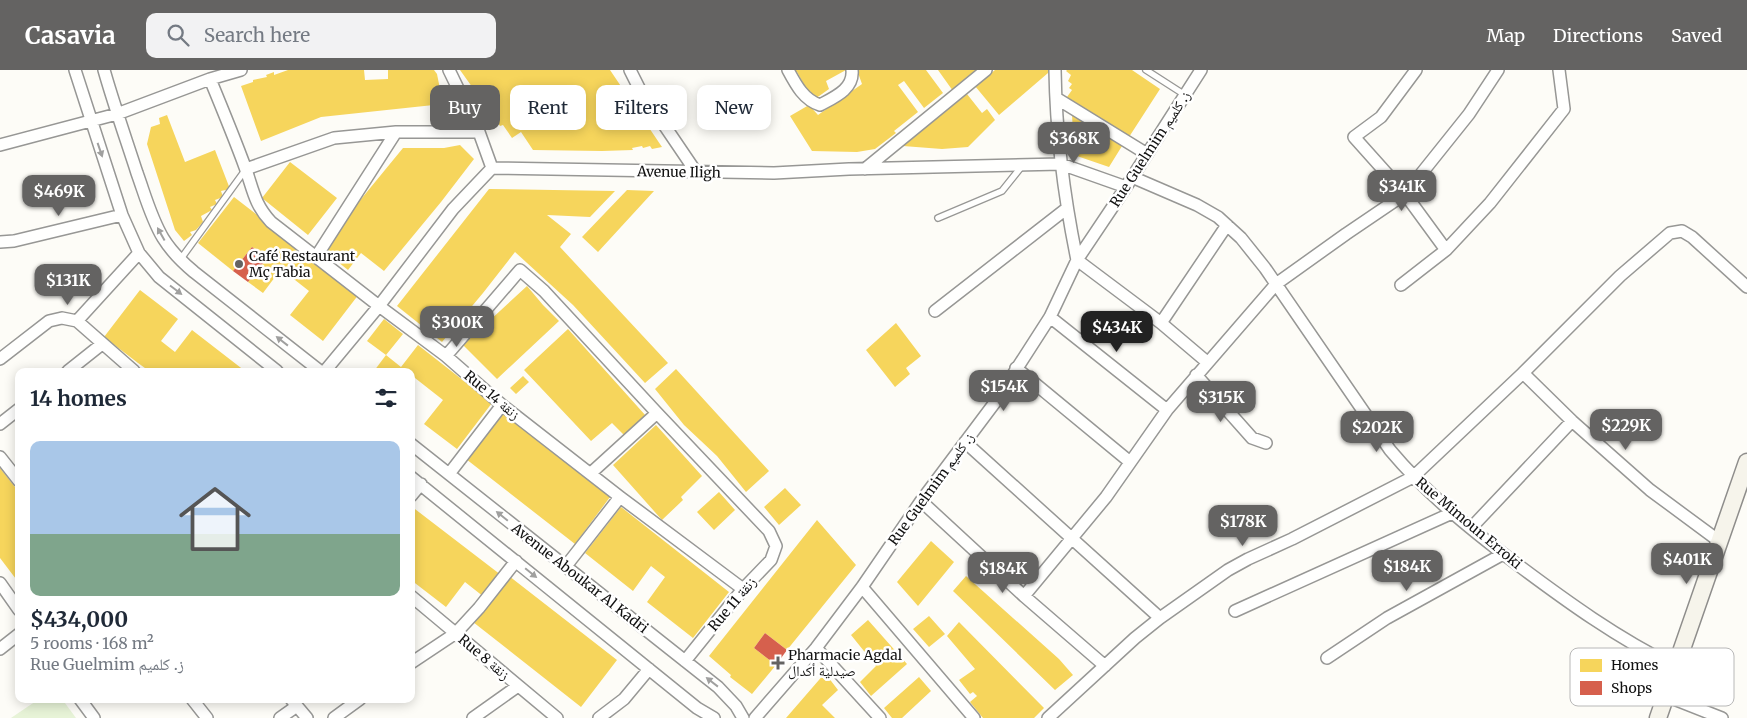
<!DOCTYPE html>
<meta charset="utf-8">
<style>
body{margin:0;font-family:Merriweather,"Noto Naskh Arabic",serif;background:#f2f2f3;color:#1f2937;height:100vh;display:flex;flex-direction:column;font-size:19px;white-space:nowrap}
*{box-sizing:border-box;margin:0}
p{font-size:16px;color:#747a83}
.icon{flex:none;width:28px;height:28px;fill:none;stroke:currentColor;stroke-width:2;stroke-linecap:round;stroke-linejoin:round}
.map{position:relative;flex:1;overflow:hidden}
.side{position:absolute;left:15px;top:298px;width:400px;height:335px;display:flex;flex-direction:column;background:#fff;border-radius:10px;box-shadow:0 2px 12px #0003}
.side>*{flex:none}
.hud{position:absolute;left:430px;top:15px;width:475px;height:45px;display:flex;gap:10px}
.price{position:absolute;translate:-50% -42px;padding:0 11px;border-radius:10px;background:#646362;color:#fff;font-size:16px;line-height:32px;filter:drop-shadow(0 1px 2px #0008)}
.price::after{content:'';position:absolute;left:50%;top:30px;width:15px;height:11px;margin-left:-8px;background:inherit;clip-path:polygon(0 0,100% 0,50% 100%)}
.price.current{background:#222;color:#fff}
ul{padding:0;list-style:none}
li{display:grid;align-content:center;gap:10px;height:265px;padding:0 15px}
li span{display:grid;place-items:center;height:155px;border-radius:10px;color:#555}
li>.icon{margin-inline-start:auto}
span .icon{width:90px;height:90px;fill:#fffc;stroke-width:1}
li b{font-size:21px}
h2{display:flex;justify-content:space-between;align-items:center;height:60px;padding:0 15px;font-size:21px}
.tag{padding:0 18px;border-radius:10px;background:#fff;box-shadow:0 2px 12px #0003;font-size:18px;line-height:45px}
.tag.current{background:#646362;color:#fff}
header{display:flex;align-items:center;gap:30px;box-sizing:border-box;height:70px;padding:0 25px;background:#646362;color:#fff}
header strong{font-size:24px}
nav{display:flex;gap:28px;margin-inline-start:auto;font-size:18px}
.search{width:350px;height:45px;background:#f2f2f3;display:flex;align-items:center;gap:12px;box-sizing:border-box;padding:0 18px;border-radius:10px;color:#747a83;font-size:19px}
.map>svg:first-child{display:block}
.green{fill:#e7f3d7}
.homes{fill:#f6d55c}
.shops{fill:#d6604d}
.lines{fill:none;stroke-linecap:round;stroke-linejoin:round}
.service-casing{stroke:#979795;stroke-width:8}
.minor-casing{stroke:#979795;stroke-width:14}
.secondary-casing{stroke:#8e8d8b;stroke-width:19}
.service{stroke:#fffffe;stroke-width:5.5}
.minor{stroke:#fffffe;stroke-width:11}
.secondary{stroke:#f6f4eb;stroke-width:16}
.oneway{fill:#a0a09f}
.poi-dot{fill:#646362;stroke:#fff;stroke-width:2}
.labels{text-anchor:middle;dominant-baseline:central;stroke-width:5;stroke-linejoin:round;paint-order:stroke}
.street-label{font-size:14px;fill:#111;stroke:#fff}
.poi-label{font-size:14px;fill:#111;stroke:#fff;text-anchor:start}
.key{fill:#fff;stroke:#b8b8b8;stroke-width:1}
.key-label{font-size:14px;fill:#111}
</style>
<header>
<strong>Casavia</strong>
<div class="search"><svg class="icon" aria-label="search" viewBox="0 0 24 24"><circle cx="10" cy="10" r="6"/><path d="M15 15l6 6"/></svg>Search here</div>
<nav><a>Map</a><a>Directions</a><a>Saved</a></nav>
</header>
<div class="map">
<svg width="1747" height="648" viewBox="0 0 1747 648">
<rect width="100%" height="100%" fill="#fdfcf7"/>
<path class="green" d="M39,629H62L76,648H11Z"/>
<path class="homes" d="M288,0H364L365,10L388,9V0H434L437,4L443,34L321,47L261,71L241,16L253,12V10L267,7L266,5L274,2V5Z
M460,0H610L662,77L652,79L650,76L643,78L642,76L632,78L633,80L602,81L533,80L521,62L512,68L503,55L500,56Z
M793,0H846L826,11L829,19L815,29L810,21L808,22L797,2L794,3Z
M857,0H926L943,23L924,38L904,11L898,15L918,42L894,61L896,63L875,79L857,82L812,81L790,46L809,35L818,45L862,14Z
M938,0H979L953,21Z
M995,0H1048V3L999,45L975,16Z
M1067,0H1132L1160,19L1129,67L1081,38L1067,27L1072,20L1069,18L1072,14L1068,11L1071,5L1066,1Z
M967,24L982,43L987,39L995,50L968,77L942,79L903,76Z
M1072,44L1122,76L1109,97L1074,85Z
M167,45L185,92L215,80L230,119L221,121L223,127L215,130L217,134L210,137L212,140L201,146L203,152L196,160L190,162L192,165L184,171L175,160L147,74L151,57L160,54L159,48Z
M460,75L474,89L441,132L384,201L361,183L348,200L323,180L348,145L403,78H444Z
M290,92L337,128L308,165L262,128Z
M489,119L615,121L590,147L547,145L571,164L560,177L668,293L645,313L573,235L515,182L483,223L442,272L397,236Z
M627,120L654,121L598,182L582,167Z
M234,127L359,224L323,271L290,245L309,221L281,199L263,223L248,212L267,188L252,177L233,201L198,173Z
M527,216L543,235L559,251L497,309L463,275Z
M140,220L178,249L161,271L175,282L192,260L245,301H149L138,293L104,267Z
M384,249L403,264L386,285L367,271Z
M896,253L921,286L906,298L910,304L895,317L866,280Z
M568,259L646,346L625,366L612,353L591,371L524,300Z
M418,275L492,333L457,379L424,354L443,330L415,308L411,313V301H374L386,285L401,297Z
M676,299L769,401L746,422L717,386L684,355L655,319Z
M523,306L529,312L516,324L510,318Z
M502,343L610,427L575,474L466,389Z
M656,355L702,406L681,427L683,430L662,450L613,395Z
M0,398L19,422V513L0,488Z
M785,418L801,435L779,455L764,437Z
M719,422L735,440L714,460L697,442Z
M411,436L501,505L484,527L465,512L446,537L411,510Z
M621,437L729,522L693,568L647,532L665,507L651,496L633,521L585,483Z
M817,450L856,495L787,580L765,563L754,578L776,595L752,624L730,607L731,605L709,586Z
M931,471L954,492L918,536L897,512Z
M509,506L617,590L581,637L473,552Z
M966,506L1059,589L1073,605L1055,620L953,521Z
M929,546L945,564L929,577L913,559Z
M868,550L907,594L871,626L860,612L876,596L851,565Z
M959,552L1044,638L1034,648H983L970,632L977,626L973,622L970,624L959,610L975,599L947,566Z
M825,603L838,620L822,635L835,648H786Z
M919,607L931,621L902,648H892L884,638Z"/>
<path class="shops" d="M252,177L267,188L248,212L233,201Z
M765,563L787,580L776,595L754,578Z"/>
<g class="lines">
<defs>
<path id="service" d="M1146,0L1185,25
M938,148L1002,121L1022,96
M180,190L246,99"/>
<path id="minor" d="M75,0L122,145L139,183L159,207L277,301
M104,0C114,35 126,69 137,103C145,125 151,148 163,168C171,181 182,192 194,202L320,301
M449,0L479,62L492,98
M630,0L639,18L696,102
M788,0C796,15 804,30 820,35C835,27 854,19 852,0
M1055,0C1056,64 1064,127 1077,190L1161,253L1207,292
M210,9C222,38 234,67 245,97C253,119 254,134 271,152L379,236L446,286L502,335L620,427L743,519
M1056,28L1147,84
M0,75L117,44L210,9L241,0
M246,99L334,68L396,62H479
M865,99L986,0
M1132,107L1197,135L1218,147L1241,168L1265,198L1390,380C1426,423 1469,458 1514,492C1566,531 1617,568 1676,597
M0,172L14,171L122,145
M1446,180L1490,133L1564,39L1559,0
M316,187L396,62
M1401,215L1446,180L1405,124L1354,67L1381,47L1416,0
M935,241L1066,139
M1050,247L1167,340
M77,251L134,301
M1161,253L1227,155
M446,286L520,200L544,221L657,343L769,461L776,476L771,490L743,519L685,591
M0,289L49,251L62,248L77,251L139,183
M1016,298L1130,392
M68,301L102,274
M325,301L379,236L453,139L492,98L774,103L849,99L1061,94L1126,117
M1523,303L1572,351L1650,420L1719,471
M1196,305L1252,368L1266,373
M0,354L19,339
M965,372L1160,548
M411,374L718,617L736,636L743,648
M0,387L19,411
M591,403L657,343
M449,404L502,335
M411,407L697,638L714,648
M411,426L421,414
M921,431L1024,526L1105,596
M1471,458L1572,351
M566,496L620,427
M0,513L19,540
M862,517L974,648
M411,526L557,648
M1024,526L1106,427L1167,340L1276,214L1346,164L1405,124L1469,44L1498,0
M1235,541L1452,443
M816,578L880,648
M0,579L19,564
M1327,588L1387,548L1503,484
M411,593L456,563L479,538L516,491
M1666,626L1722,648
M80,629L94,648
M192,629L207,648
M291,629L307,648
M280,648L297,636
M334,648L360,629
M473,648L518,616
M599,648L624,629L649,599
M755,648L816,578L862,517L921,431L996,331L1050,247L1077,190L1126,117L1201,0
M1048,648L1135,568L1160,548L1228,500L1248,489L1292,469L1413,407L1523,303L1620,206L1670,163L1682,161L1692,167L1747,217"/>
<path id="secondary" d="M1658,648L1747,392"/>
</defs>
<use href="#service" class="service-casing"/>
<use href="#minor" class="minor-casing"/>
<use href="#secondary" class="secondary-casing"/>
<use href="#service" class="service"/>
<use href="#minor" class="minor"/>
<use href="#secondary" class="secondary"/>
</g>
<defs><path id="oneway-solid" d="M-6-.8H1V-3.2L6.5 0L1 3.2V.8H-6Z" transform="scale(1.25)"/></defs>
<g class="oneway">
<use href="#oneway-solid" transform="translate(100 80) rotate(71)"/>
<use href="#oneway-solid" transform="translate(161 164) rotate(-119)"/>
<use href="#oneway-solid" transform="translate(176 220) rotate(37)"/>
<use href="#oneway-solid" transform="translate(282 271) rotate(-142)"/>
<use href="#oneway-solid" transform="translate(502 446) rotate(-141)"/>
<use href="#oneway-solid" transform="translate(531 503) rotate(39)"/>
<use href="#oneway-solid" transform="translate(712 612) rotate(-142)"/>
</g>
<g class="poi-dot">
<circle cx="239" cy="194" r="5"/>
<path d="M775.5 585.5h5v5h5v5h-5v5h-5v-5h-5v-5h5z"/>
</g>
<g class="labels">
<g class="street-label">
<text transform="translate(1150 79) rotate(-57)">Rue Guelmim ز. كلميم</text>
<text transform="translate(679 102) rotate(1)">Avenue Iligh</text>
<text transform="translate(492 325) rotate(40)">Rue 14 زنقة</text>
<text transform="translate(931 419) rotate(-54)">Rue Guelmim ز. كلميم</text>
<text transform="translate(1469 453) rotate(40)">Rue Mimoun Erroki</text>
<text transform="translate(580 508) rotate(38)">Avenue Aboukar Al Kadri</text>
<text transform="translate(732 534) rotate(-50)">Rue 11 زنقة</text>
<text transform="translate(484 587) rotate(40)">Rue 8 زنقة</text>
</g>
<g class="poi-label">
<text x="249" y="186">Café Restaurant<tspan x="249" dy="16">Mç Tabia</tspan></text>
<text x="788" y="585">Pharmacie Agdal<tspan x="788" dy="16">صيدلية أكدال</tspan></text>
</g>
</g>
<rect x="1570" y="578" width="164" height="58" rx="8" class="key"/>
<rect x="1580" y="589" width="22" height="13" fill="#f6d55c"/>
<rect x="1580" y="611" width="22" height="14" fill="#d6604d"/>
<g class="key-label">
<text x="1611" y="600">Homes</text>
<text x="1611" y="623">Shops</text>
</g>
</svg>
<b class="price" style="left:1074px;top:94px">$368K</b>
<b class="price" style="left:1402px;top:142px">$341K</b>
<b class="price" style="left:59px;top:147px">$469K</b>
<b class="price" style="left:68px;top:236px">$131K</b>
<b class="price" style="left:457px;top:278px">$300K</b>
<b class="price current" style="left:1117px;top:283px">$434K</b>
<b class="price" style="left:1004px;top:342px">$154K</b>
<b class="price" style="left:1221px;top:353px">$315K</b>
<b class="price" style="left:1626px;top:381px">$229K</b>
<b class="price" style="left:1377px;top:383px">$202K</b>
<b class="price" style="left:1243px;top:477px">$178K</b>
<b class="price" style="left:1687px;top:515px">$401K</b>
<b class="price" style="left:1407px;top:522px">$184K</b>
<b class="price" style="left:1003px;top:524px">$184K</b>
<div class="hud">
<a class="tag current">Buy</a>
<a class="tag">Rent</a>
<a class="tag">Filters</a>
<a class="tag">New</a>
</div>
<section class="side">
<h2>14 homes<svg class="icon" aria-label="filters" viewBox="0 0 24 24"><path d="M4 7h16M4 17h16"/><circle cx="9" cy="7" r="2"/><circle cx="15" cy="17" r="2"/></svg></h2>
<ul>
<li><span style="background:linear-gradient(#a9c7e8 60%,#7fa58c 0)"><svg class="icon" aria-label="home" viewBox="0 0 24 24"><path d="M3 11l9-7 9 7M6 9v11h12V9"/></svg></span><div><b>$434,000</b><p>5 rooms · 168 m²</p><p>Rue Guelmim ز. كلميم</p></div></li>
</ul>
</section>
</div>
